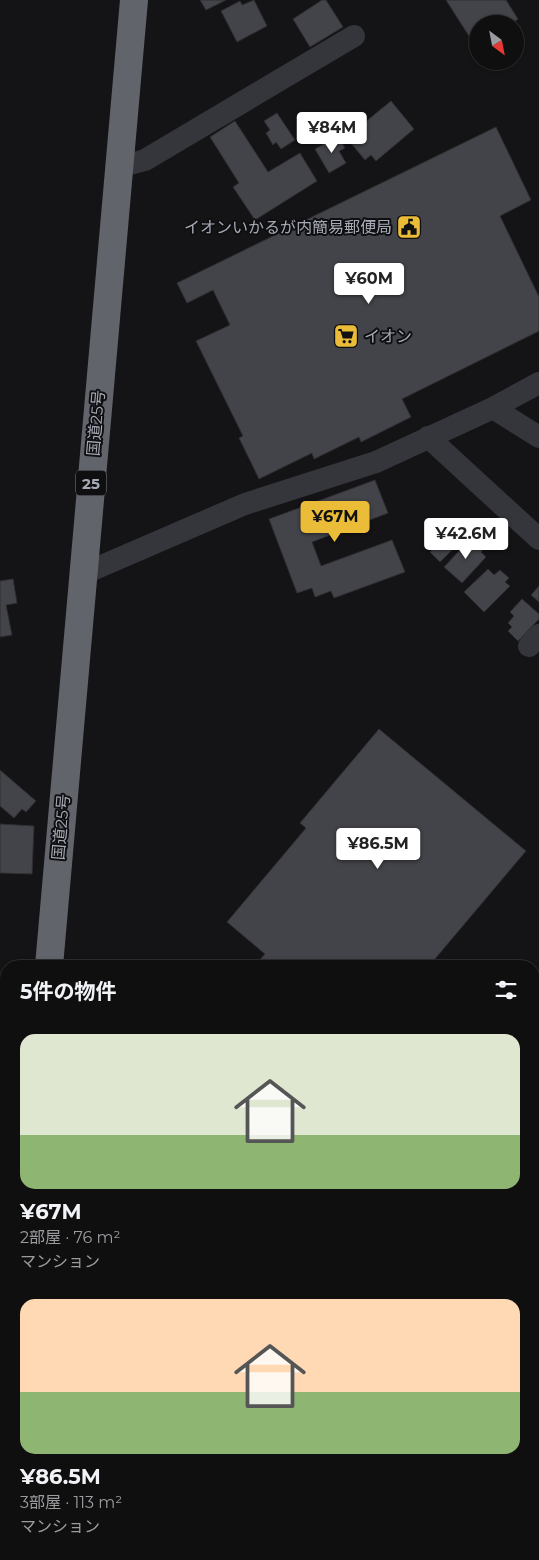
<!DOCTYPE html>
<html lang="ja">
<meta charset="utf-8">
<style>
body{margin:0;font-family:Montserrat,"Noto Sans JP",sans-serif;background:#181819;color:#f1f3f6;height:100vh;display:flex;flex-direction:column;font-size:19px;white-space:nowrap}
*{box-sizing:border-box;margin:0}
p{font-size:16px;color:#9b9c9f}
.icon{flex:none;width:28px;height:28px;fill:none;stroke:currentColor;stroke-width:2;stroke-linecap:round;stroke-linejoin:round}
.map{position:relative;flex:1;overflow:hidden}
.details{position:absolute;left:0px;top:960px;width:540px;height:600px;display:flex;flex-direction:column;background:#0f0f10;border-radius:20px 20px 0 0;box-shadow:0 1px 4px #0004,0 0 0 1px #2f2f30}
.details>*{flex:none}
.needle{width:32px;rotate:148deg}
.buttons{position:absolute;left:469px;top:15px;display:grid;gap:10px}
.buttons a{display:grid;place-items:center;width:55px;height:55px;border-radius:50%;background:#0f0f10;box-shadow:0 1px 4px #0004,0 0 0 1px #2f2f30;font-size:25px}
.price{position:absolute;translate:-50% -42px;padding:0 11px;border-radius:5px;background:#fff;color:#222;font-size:16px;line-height:32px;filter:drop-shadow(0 1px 2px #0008)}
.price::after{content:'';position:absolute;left:50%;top:30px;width:15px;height:11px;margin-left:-8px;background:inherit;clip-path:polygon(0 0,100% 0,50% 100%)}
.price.on{background:#ebbc37;color:#111}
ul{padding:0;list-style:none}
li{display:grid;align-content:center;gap:10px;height:265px;padding:0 20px}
li span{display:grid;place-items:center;height:155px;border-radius:15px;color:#555}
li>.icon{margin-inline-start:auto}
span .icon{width:90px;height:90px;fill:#fffc;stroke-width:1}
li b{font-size:21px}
h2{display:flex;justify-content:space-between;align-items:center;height:60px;padding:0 20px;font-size:21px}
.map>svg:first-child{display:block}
.building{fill:#434449;stroke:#2f2e32}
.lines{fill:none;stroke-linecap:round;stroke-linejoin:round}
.path{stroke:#3b3d42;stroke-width:3;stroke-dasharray:2.5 4;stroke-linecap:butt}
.street{stroke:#35363b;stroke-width:22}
.secondary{stroke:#43454b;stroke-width:28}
.highway{stroke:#62646c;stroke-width:28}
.labels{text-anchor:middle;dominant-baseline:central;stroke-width:4;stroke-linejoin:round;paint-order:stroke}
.shield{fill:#0f0f11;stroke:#797c84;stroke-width:1}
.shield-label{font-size:15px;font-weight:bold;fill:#a6aab6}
.poi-label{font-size:16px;fill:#a6aab6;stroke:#0f0f11;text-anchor:end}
.street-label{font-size:16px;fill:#a6aab6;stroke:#0f0f11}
</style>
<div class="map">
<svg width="539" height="1560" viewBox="0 0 539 1560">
<rect width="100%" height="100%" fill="#141416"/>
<path class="building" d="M200,0H226L206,10Z
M254,0L267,26L237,42L221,11L240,1L242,5Z
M322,0H326L343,27L310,47L293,19Z
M446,0H506L518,19L511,24H478L476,47Z
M391,101L414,129L376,161L371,155L365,160L350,142L357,136L353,132Z
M277,113L295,140L281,149L276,142L273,145L266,133L270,130L264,121Z
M235,121L268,172L300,153L317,181L255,220L233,187L239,183L210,137Z
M496,127L531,200L500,216L539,297V331L402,399L411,417L361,442L359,437L314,459L312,453L259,479L239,438L243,436L196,341L230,325L213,290L187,303L177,283Z
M338,136L345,148L339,151L346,163L329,173L315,149Z
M375,480L388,513L312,542L321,566L392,540L405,572L334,598L331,591L315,597L312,588L297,593L269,519Z
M472,537L484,549L481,552L486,557L462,583L444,567Z
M443,540L452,550L440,562L430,552Z
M488,569L494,575L500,570L509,578L505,582L510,586L484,612L464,592Z
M13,579L17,603L6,605L12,635L0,637V581Z
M539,586V602L531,595Z
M522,599L539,614V619L518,641L508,631L512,627L508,623L514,616L510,612Z
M379,729L526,851L429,966H262L258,962L265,954L227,922L306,828L300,823Z
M0,770L36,801L26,812L22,809L14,818L0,806Z
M0,824L34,826L32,874L0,873Z
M0,986L6,994V1002L0,1010L6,1014V1022L0,1029Z
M0,1080L6,1083V1106L0,1118Z
M534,1090L539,1095V1099L534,1105Z
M534,1152L539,1157V1177L534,1183Z
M534,1296L539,1301V1496L534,1499Z
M45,1554H71L70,1560H45Z
M158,1554H176V1560H158Z
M197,1554H228L226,1560H195Z
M289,1554H303L297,1560Z"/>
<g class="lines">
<path class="path" d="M0,1197L6,1199"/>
<path class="street" d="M119,167L145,160L354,36
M493,408L539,437
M428,437L539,539
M83,574L245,504L376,462L493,408L539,383
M529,646L539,635
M534,1210L539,1203
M239,1560L241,1554"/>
<path class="secondary" d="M441,1554L446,1560"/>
<path class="highway" d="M49,966L134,0
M0,1452L6,1397"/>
</g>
<defs>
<symbol id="civic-square" viewBox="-11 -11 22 22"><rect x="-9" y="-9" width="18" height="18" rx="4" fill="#ebbc37" stroke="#0f0f11"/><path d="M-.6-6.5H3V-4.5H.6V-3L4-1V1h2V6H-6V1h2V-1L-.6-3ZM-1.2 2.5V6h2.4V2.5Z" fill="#111"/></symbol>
<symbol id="supermarket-square" viewBox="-11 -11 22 22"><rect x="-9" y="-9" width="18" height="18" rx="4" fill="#ebbc37" stroke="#0f0f11"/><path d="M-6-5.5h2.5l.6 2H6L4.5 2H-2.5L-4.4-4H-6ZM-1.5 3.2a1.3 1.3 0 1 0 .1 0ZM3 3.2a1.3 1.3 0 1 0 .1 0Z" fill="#111"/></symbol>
</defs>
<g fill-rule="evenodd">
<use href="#civic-square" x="395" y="213" width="28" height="28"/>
<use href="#supermarket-square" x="332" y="322" width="28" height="28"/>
</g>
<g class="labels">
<rect class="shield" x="76" y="470.5" width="30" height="25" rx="4"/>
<g class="shield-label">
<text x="91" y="483">25</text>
</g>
<g class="poi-label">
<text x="392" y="227">イオンいかるが内簡易郵便局</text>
<text x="364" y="336" text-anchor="start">イオン</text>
</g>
<g class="street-label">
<text transform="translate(96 423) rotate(-85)">国道25号</text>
<text transform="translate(61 827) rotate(-85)">国道25号</text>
</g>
</g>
</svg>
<div class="buttons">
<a><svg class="needle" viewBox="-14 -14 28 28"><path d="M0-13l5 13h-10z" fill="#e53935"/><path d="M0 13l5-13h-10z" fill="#9b9c9f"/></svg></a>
</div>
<b class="price" style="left:332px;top:154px">¥84M</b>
<b class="price" style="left:369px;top:305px">¥60M</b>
<b class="price on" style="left:335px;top:543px">¥67M</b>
<b class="price" style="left:466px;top:560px">¥42.6M</b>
<b class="price" style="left:378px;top:870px">¥86.5M</b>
<section class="details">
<h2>5件の物件<svg class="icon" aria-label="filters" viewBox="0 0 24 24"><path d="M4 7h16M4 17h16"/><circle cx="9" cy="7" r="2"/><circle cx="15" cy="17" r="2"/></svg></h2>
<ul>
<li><span style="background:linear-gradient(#dfe7d0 65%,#8fb573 0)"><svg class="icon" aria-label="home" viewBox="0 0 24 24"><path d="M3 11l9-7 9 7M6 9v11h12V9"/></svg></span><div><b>¥67M</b><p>2部屋 · 76 m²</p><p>マンション</p></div></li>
<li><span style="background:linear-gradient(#ffd9b3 60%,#8fb573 0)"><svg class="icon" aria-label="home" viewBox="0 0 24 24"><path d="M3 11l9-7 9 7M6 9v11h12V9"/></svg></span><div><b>¥86.5M</b><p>3部屋 · 113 m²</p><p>マンション</p></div></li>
</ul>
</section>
</div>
